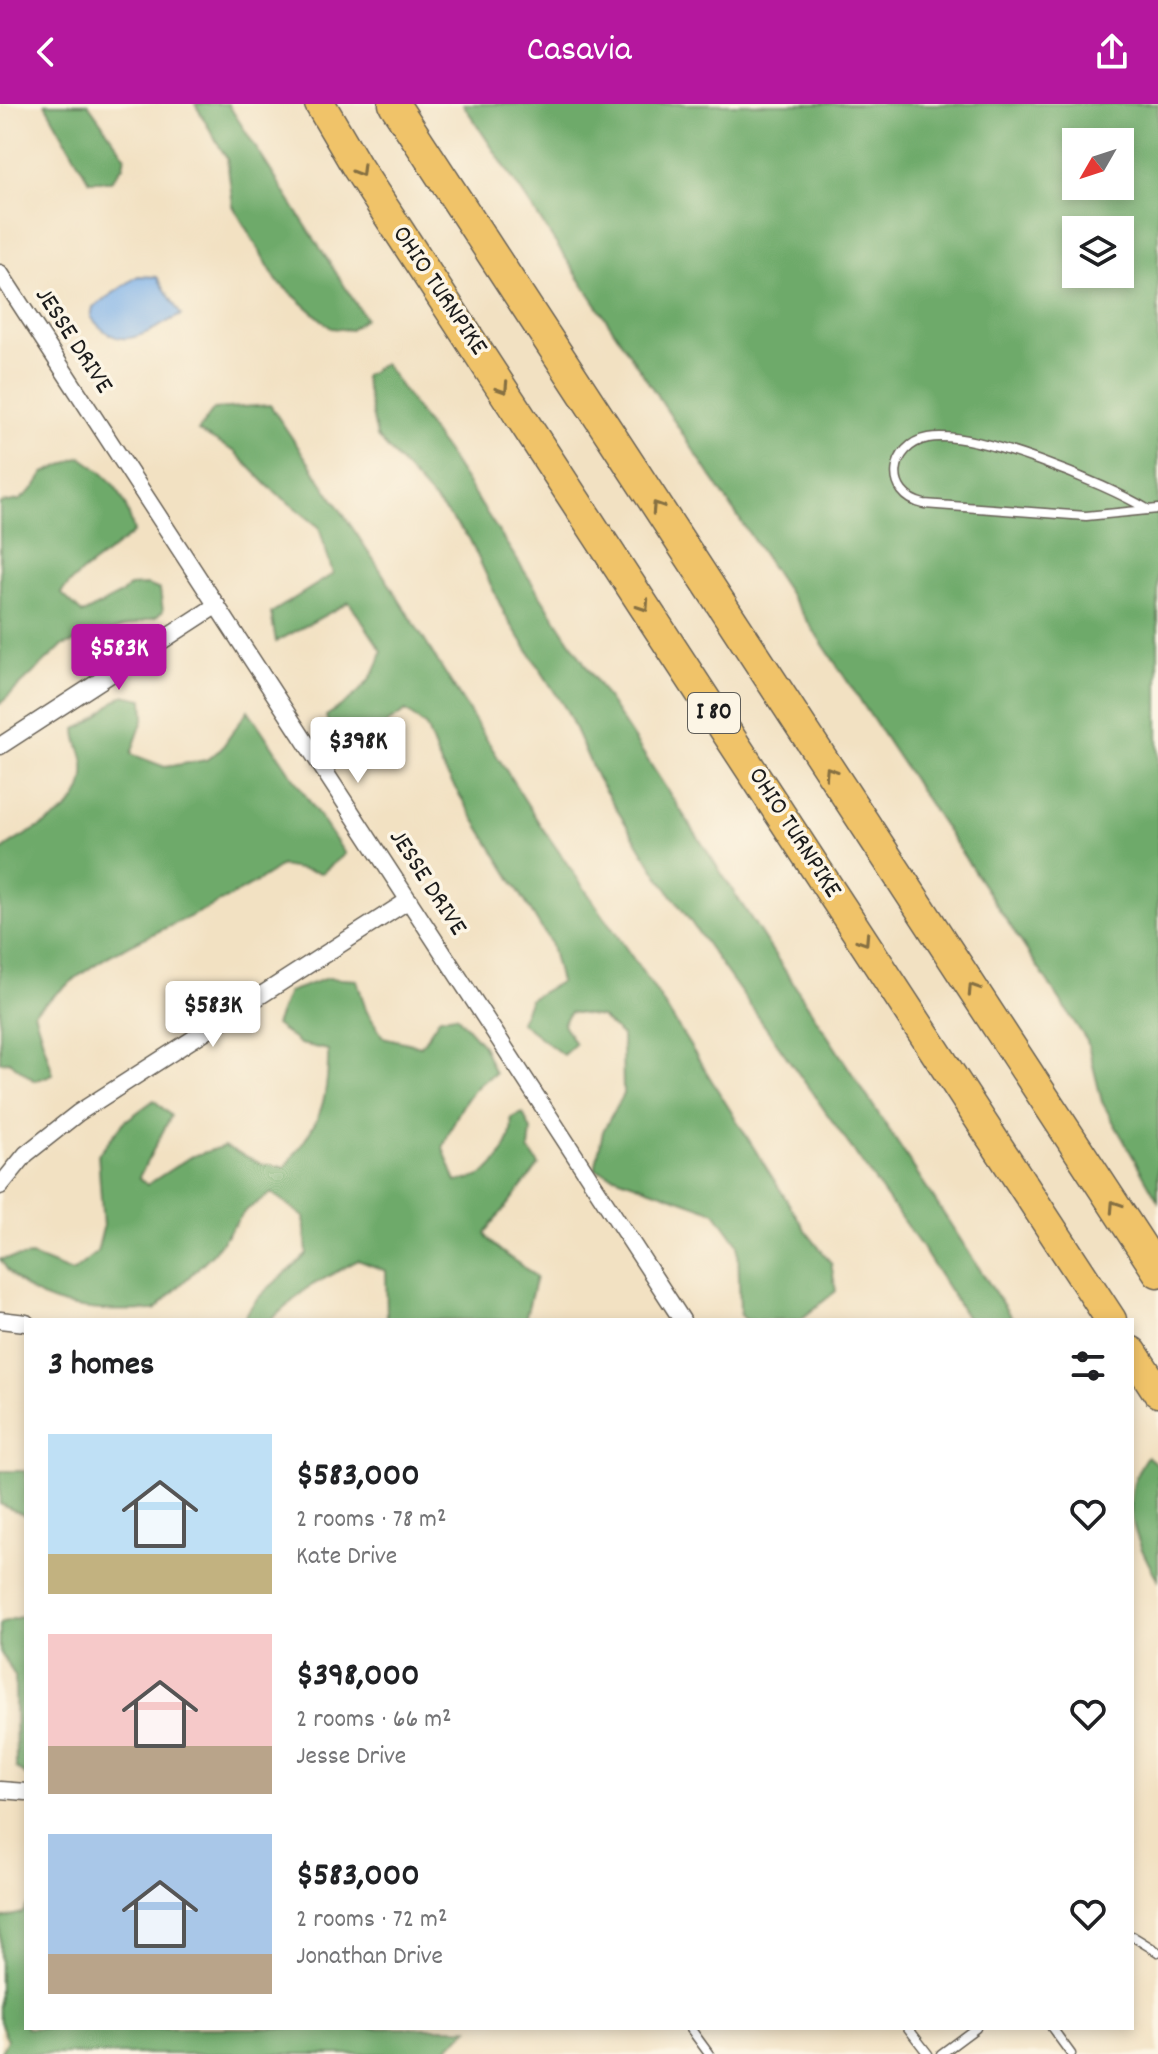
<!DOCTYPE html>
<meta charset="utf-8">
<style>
body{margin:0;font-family:Dekko,sans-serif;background:#f6f6f6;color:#202124;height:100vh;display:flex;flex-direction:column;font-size:30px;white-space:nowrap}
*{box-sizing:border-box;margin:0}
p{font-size:26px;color:#757577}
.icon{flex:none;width:44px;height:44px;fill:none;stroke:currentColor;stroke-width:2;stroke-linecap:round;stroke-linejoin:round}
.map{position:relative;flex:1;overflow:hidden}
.panel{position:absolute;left:24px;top:1214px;width:1110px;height:712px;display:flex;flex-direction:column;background:#fff;border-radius:0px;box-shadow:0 4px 12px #0003}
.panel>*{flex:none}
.needle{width:52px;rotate:231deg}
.fabs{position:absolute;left:1062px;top:24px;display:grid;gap:16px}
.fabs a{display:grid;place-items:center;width:72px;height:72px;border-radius:0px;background:#fff;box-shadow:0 4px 12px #0003;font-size:40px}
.price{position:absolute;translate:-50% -68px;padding:0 18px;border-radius:8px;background:#fff;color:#222;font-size:26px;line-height:52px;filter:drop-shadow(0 2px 4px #0008)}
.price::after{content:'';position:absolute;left:50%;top:48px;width:24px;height:18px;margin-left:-12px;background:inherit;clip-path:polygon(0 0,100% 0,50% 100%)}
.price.selected{background:#b5179e;color:#fff}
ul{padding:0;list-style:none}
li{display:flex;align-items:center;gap:24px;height:200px;padding:0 24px}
li span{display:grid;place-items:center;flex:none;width:224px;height:160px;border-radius:0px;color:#555}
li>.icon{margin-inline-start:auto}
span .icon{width:96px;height:96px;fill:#fffc;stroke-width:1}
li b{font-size:34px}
h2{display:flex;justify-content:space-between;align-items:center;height:96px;padding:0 24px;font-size:34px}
header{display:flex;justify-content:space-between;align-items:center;height:104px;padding:0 24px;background:#b5179e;color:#fff;font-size:36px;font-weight:600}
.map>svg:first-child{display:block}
.forest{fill:#6eaa6a;stroke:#456343;stroke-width:2;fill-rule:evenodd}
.water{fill:#7bb0e9;stroke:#4c6682;stroke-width:2}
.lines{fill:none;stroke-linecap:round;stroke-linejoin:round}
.lane-casing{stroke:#676156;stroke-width:11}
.street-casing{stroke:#676156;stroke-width:19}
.highway-casing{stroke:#676156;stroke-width:33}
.lane{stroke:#fff;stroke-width:8}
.street{stroke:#fff;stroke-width:16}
.highway{stroke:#f0c369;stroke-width:30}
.oneway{stroke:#867042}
.labels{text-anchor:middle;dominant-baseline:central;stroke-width:7;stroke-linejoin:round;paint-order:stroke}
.shield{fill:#fcf5e5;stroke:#5f5d58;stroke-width:2}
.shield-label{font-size:24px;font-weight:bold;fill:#1c1c1c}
.street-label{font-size:26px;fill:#1c1c1c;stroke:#fcf5e5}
</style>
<header><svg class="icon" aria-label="back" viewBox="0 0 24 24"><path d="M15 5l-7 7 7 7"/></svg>Casavia<svg class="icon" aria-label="share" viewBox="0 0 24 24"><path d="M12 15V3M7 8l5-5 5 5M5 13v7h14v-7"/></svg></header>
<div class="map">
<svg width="1158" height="1950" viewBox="0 0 1158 1950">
<rect width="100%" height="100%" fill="#fcf5e5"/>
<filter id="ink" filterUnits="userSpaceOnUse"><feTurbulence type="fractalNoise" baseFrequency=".0125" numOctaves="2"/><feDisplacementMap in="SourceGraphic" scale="16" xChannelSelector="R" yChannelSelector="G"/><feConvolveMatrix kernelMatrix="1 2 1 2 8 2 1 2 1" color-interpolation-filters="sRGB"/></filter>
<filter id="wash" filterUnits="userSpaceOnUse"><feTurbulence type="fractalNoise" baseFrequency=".006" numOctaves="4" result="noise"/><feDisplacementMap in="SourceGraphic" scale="32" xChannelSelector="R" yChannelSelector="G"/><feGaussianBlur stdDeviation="1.8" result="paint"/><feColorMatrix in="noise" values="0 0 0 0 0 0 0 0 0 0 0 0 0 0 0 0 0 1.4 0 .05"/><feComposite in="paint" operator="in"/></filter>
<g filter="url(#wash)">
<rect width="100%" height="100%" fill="#f2e1c2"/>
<path class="forest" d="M45,0H88L125,52L123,62L111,77H89Z
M195,0H228L365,214L350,226L331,224L277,177L233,102L227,55Z
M463,0H1158V1097L1102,998L1087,937ZM1076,38H1120V82H1076ZM1076,126H1120V170H1076Z
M384,259L448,350L1013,1216H968L921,1142L661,776L597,674L567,607L505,511L469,434L377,333L364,272Z
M270,301L376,459L541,722L655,886L806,1127L831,1159L836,1187L800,1216H746L740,1210L738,1140L715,1108L595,1065L603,1027L623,990L622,932L601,913L570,908L563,920L575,940L563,951L520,918L530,895L560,878L550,838L441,661L426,623L406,607L386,620V637L334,644L326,612C352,595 375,579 382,547L349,498L276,538L271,509L333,470L319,423L268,382L235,348L198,327L214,305Z
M81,353C114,375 124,389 134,428C110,450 82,463 61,489L83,510L121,490L129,482L148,481L160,486L163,507L156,513L62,542L0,600V399L20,396L35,383L44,369Z
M124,591L143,595L144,613L131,650L165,663L206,656L221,645L248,606L345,750L322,769L281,762C227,800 174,818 118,847C88,862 60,887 34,908L53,970L35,977L9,957L0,958V748C33,719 89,714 84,660C83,648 76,639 76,625C100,615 104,603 124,591Z
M327,874L357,876L366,906L383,933L421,942L440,913L456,911L483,941L495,970C468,982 453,1018 443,1044L456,1078C464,1076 475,1075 482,1071C499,1061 515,1032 511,1014L523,1009L531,1026L529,1046L539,1061L485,1129C496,1148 519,1158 536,1173L525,1216H387L386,1167L358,1156L307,1184L271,1216H244C254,1189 287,1172 307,1150L304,1113L272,1089L245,1107L213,1149L155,1206C98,1207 33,1211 0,1155L32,1152L72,1168L97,1148L103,1124L98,1050L124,1018L154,996L171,1012L139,1073L147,1081L190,1053L224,1042L262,1060L285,1063C318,1020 329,1002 328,946L300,940L275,921L288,888Z
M1147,1352L1158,1361V1476C1134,1436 1117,1394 1147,1352Z
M0,1367H26V1412L0,1400Z
M26,1511V1672L16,1664L15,1572L0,1548V1519Z
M26,1803V1924H469L441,1950H0L7,1936L0,1917V1815L22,1809Z"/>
<path class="water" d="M138,172L157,173L181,211C143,229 121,252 91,213L93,203Z"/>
</g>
<g filter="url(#ink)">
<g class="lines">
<defs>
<path id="lane" d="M1147,405C1106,380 973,325 928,334C890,341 883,391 924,400L1086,412L1158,405
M1132,1832L1158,1848
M690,1924L709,1950
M908,1924L928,1950
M1052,1924L1071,1950
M941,1950L976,1924"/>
<path id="street" d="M0,169L682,1216
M0,642L217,501
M0,1082L26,1050L78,1009L409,796
M0,1216L26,1219
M0,1686L26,1688"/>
<path id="highway" d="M320,0L357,63L1111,1216
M394,0L1158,1168
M1132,1248L1158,1288"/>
</defs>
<use href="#lane" class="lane-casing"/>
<use href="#street" class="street-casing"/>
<use href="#highway" class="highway-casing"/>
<use href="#lane" class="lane"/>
<use href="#street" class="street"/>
<use href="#highway" class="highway"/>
</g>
<defs><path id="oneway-chevron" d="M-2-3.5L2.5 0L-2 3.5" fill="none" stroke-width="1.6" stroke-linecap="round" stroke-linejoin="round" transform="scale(2)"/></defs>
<g class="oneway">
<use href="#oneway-chevron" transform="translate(360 67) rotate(59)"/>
<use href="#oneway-chevron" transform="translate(503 284) rotate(57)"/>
<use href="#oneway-chevron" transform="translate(657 403) rotate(-123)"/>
<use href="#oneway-chevron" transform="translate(644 502) rotate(56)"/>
<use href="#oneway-chevron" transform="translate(830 668) rotate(-123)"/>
<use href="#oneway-chevron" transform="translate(864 836) rotate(57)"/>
<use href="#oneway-chevron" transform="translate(973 885) rotate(-123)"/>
<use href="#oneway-chevron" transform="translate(1115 1102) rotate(-123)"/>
</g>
</g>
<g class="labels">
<rect class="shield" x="688" y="589" width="52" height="40" rx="6"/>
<g class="shield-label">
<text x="714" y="609">I 80</text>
</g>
<g class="street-label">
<text transform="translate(439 187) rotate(56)">OHIO TURNPIKE</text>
<text transform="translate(73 237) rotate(57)">JESSE DRIVE</text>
<text transform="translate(794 729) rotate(57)">OHIO TURNPIKE</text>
<text transform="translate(427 779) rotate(57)">JESSE DRIVE</text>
</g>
</g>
</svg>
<div class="fabs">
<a><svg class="needle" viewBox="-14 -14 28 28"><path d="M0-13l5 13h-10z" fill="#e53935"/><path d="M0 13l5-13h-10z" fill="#757577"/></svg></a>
<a><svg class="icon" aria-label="layers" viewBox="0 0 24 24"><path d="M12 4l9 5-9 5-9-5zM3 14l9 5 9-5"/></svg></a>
</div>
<b class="price selected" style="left:119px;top:588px">$583K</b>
<b class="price" style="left:358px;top:681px">$398K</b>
<b class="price" style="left:213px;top:945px">$583K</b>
<section class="panel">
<h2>3 homes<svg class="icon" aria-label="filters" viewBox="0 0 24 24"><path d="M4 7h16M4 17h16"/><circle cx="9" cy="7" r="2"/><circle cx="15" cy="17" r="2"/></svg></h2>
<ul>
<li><span style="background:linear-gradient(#bfe0f5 75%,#c2b280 0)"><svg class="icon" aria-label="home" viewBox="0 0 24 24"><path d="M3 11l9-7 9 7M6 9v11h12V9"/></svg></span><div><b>$583,000</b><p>2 rooms · 78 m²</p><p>Kate Drive</p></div><svg class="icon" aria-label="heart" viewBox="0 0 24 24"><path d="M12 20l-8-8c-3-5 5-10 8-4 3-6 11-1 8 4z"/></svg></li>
<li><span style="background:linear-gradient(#f6c9c9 70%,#b9a48a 0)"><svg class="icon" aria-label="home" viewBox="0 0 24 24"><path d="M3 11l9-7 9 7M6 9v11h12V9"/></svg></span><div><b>$398,000</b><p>2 rooms · 66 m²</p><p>Jesse Drive</p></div><svg class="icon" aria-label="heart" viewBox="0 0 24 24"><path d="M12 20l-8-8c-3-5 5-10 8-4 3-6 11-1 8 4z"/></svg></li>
<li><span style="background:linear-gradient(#a9c7e8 75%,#b9a48a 0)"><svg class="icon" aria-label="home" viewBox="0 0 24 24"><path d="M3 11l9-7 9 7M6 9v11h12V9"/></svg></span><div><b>$583,000</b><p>2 rooms · 72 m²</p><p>Jonathan Drive</p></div><svg class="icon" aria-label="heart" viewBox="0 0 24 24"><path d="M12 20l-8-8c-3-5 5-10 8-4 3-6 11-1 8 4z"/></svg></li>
</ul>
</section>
</div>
